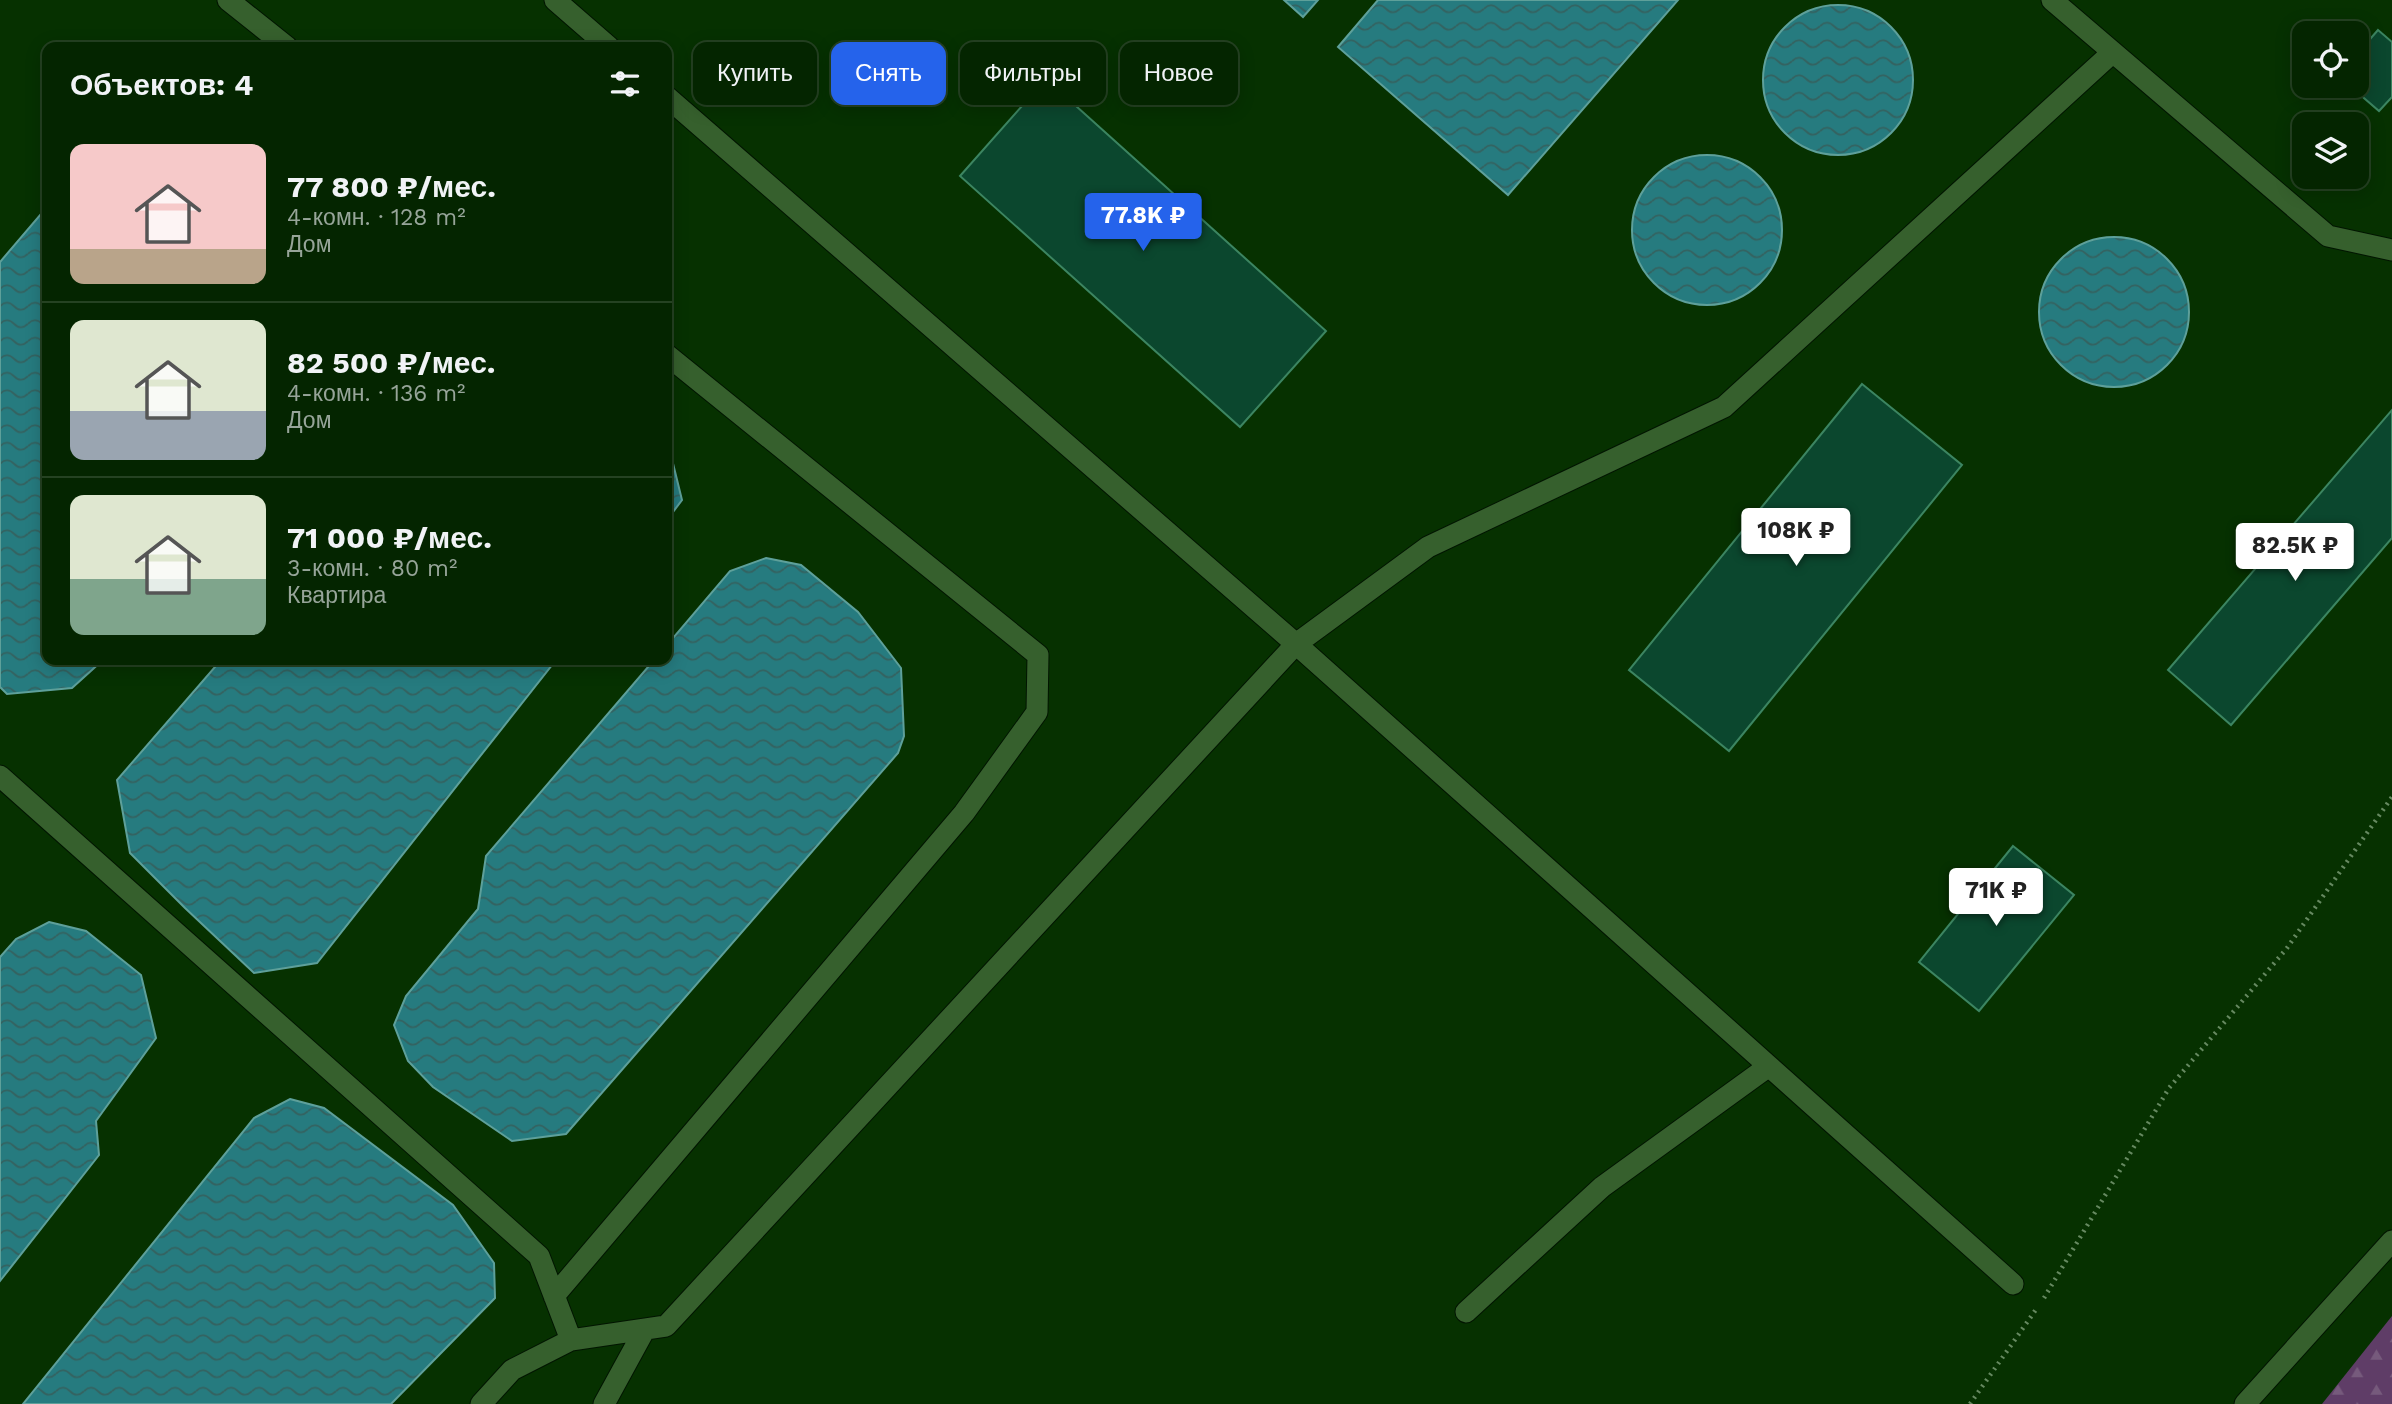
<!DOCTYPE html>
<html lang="ru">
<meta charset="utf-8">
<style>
body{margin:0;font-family:"Work Sans",sans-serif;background:#12310f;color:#f1f3f6;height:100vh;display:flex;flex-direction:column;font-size:26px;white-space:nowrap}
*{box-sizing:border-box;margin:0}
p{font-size:23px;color:#97a599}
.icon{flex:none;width:38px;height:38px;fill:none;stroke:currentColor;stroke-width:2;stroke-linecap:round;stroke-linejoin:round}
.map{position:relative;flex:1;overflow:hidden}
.details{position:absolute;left:42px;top:42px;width:630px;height:623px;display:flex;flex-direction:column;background:#042500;border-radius:14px;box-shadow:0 4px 18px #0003,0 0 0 2px #254222}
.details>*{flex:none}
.banner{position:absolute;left:693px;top:42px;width:665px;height:63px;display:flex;gap:14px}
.buttons{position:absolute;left:2292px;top:21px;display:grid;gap:14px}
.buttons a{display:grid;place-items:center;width:77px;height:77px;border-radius:14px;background:#042500;box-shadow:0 4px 18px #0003,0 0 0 2px #254222;font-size:35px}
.price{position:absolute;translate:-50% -60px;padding:0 16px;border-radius:7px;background:#fff;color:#222;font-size:23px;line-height:46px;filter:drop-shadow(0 2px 4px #0008)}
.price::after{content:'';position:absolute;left:50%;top:42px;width:21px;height:16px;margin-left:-10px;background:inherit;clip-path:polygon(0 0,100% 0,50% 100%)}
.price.selected{background:#2563eb;color:#fff}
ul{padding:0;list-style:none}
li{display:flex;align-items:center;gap:21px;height:175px;padding:0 28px}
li+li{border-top:2px solid #254222}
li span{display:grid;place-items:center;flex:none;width:196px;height:140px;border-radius:14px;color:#555}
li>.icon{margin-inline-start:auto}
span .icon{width:84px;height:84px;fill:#fffc;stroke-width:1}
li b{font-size:30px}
h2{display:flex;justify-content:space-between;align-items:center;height:84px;padding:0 28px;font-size:30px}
.chip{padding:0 24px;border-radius:14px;background:#042500;box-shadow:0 4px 18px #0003,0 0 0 2px #254222;font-size:24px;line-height:63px}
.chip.selected{background:#2563eb;color:#fff}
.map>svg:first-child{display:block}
.forest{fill:url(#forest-firs)}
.water{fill:url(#water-waves);stroke:#5ea09a;stroke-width:2}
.building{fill:#0b472e;stroke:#3c8561;stroke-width:2}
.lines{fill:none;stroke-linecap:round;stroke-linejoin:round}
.minor-casing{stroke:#021500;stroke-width:23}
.path{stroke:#668960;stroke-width:4.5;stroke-dasharray:2 5;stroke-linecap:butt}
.minor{stroke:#36602d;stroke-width:21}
</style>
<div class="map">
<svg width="2392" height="1404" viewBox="0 0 2392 1404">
<defs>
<pattern id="forest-firs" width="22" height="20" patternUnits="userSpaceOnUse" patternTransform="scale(1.75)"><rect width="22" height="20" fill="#5f3d67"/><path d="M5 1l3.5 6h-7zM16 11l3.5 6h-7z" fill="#765a7c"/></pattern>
<pattern id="water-waves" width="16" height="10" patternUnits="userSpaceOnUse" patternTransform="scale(1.75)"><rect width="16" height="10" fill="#267b7f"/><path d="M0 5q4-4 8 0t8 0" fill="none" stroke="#346260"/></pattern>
</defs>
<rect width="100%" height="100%" fill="#063100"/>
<path class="forest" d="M2392,1316V1404H2322Z"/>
<path class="water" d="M1284,0H1318L1303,17Z
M1378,0H1678L1508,195L1338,47Z
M1763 80a75 75 0 1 1 150 0a75 75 0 1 1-150 0Z
M1632 230a75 75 0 1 1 150 0a75 75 0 1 1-150 0Z
M47,207V660H103L72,688L7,694L0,687V262Z
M2039 312a75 75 0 1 1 150 0a75 75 0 1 1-150 0Z
M667,439L682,500L667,520Z
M766,558L801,565L858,612L901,668L904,736L898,753L566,1134L512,1141L433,1087L408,1061L394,1025L406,996L478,909L486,856L654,660H667V645L730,571Z
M221,660H556L317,963L254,973L185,908L130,853L117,780Z
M49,922L86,931L141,975L156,1038L96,1121L99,1155L0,1281V957L16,939Z
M290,1099L324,1108L453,1205L494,1263L495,1298L391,1404H23L254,1118Z"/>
<path class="building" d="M2378,30L2392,42V97L2379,111L2350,86H2357V54Z
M1046,79L1326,331L1240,427L960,176Z
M1862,384L1962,465L1729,751L1629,670Z
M2392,410V538L2231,725L2168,670Z
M2013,846L2074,895L1979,1011L1919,962Z"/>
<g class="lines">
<defs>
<path id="minor" d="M228,0L287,47
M555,0L609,47
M2052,0L2328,236L2392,250
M667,97L1296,644L2013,1284
M0,776L539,1256L571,1340
M554,1296L964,813L1037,712L1038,655L667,355
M1466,1312L1602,1187L1769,1066
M481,1404L512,1370L571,1340L666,1326L1296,644L1428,547L1724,407L2113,52
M604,1404L645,1329
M2245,1404L2392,1241"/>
</defs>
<use href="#minor" class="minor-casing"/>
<path class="path" d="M2044,1298L2169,1088L2287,948L2392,797
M1970,1404L2037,1308"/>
<use href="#minor" class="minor"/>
</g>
</svg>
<div class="buttons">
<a><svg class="icon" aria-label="locate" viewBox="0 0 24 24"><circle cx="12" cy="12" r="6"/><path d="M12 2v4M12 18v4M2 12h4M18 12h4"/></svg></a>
<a><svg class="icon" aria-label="layers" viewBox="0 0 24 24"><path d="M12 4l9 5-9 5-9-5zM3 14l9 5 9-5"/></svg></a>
</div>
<b class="price selected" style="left:1143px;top:253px">77.8K ₽</b>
<b class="price" style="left:1796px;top:568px">108K ₽</b>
<b class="price" style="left:2295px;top:583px">82.5K ₽</b>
<b class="price" style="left:1996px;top:928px">71K ₽</b>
<div class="banner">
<a class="chip">Купить</a>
<a class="chip selected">Снять</a>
<a class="chip">Фильтры</a>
<a class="chip">Новое</a>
</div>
<section class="details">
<h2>Объектов: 4<svg class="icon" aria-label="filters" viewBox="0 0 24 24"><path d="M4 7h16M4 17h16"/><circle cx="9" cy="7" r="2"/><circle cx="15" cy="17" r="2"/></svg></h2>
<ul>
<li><span style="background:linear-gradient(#f6c9c9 75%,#b9a48a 0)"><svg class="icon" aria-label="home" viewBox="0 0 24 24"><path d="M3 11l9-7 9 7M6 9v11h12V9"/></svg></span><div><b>77 800 ₽/мес.</b><p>4-комн. · 128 m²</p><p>Дом</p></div></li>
<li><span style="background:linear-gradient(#dfe7d0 65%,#9aa5b1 0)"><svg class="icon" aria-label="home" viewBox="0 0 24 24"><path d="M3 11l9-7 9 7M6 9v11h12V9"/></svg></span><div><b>82 500 ₽/мес.</b><p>4-комн. · 136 m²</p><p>Дом</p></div></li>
<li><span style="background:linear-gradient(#dfe7d0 60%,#7fa58c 0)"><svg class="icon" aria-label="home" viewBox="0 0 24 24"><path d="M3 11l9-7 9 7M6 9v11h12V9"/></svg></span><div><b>71 000 ₽/мес.</b><p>3-комн. · 80 m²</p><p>Квартира</p></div></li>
</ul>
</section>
</div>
